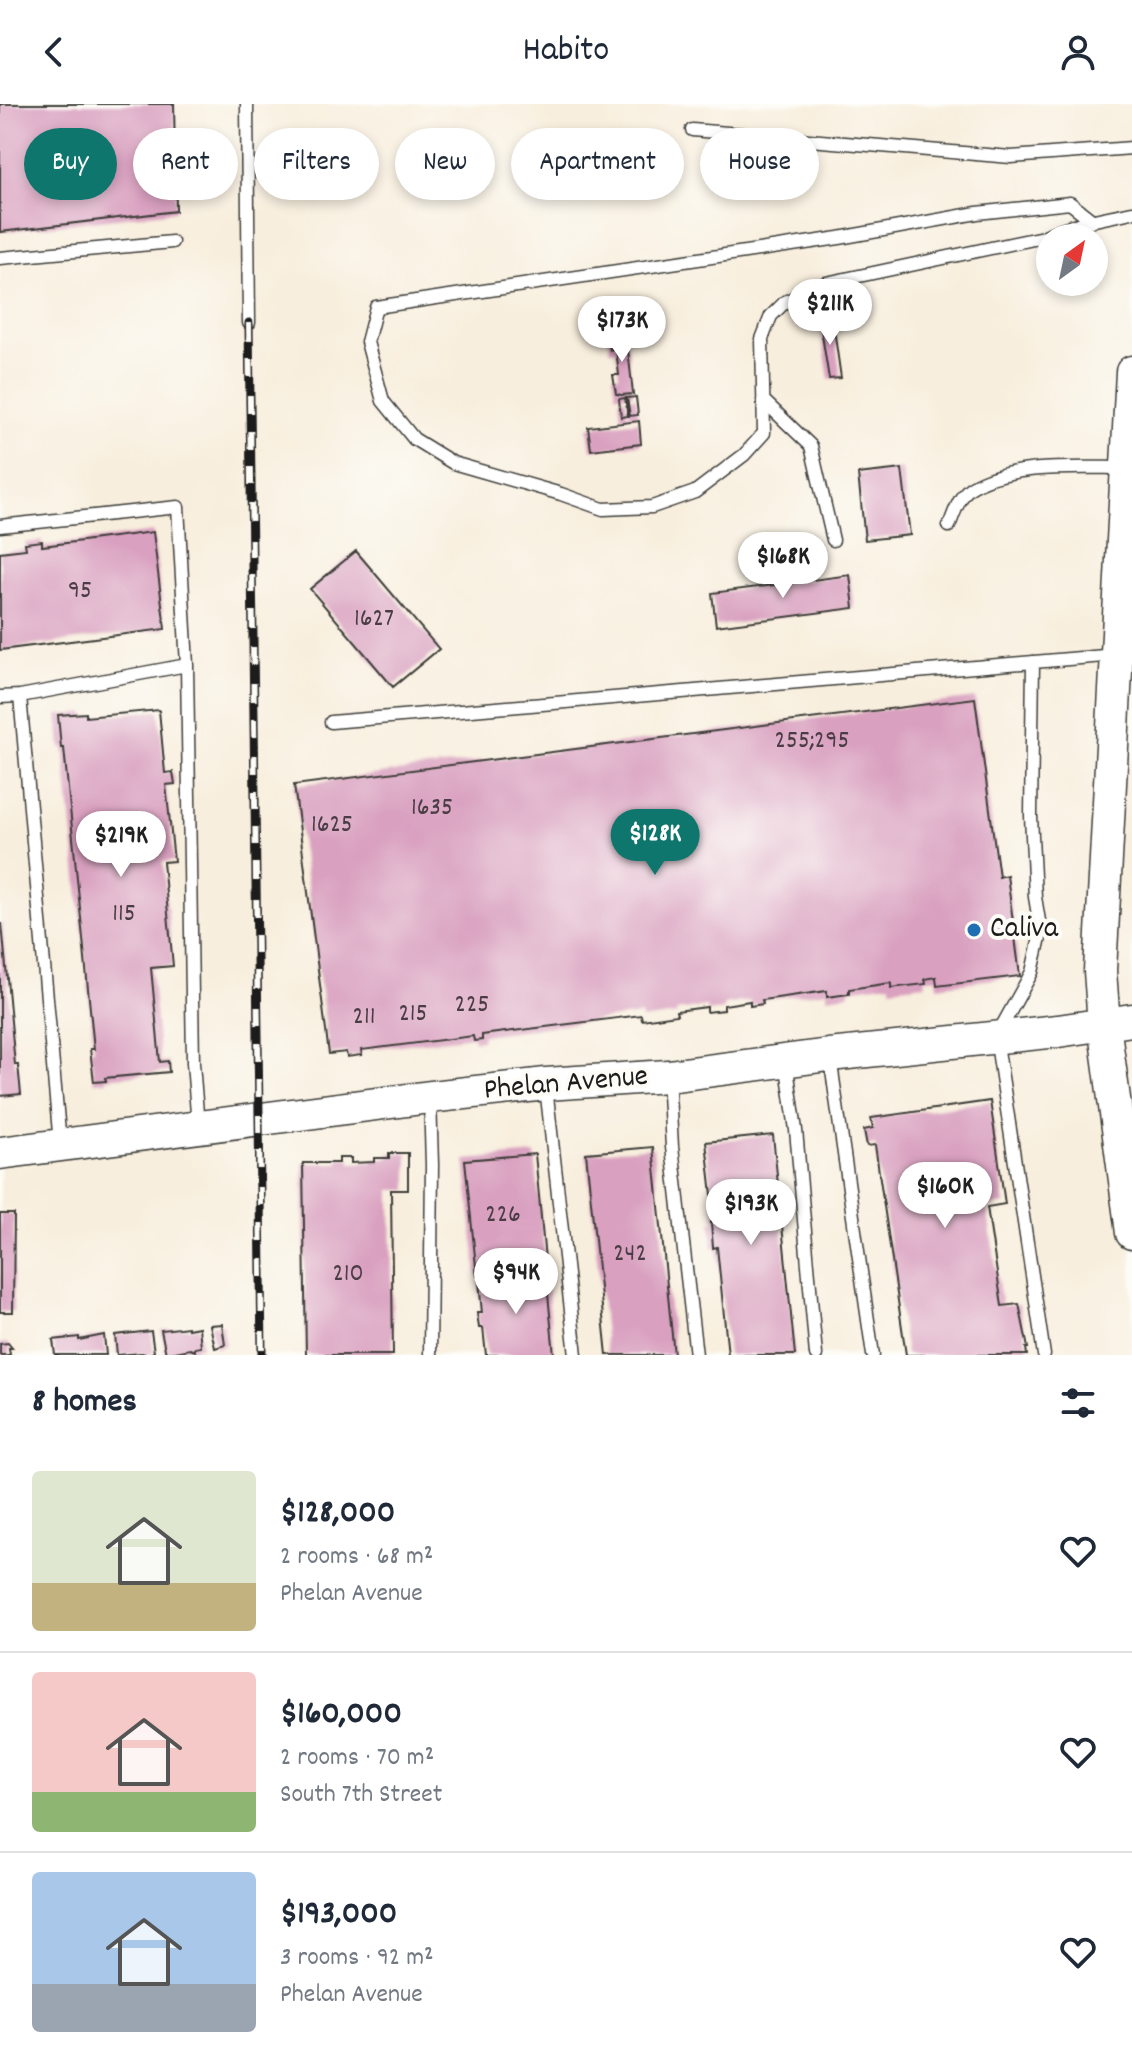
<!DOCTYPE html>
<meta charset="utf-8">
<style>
body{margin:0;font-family:Dekko,sans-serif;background:#f2f2f3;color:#1f2937;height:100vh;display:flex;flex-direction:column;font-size:30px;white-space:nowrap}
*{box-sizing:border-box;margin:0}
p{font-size:26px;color:#747a83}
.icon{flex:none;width:44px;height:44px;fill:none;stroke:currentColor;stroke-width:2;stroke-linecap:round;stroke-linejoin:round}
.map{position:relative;height:1251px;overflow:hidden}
.panel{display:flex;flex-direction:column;background:#fff;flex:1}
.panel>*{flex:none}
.banner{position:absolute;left:24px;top:24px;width:1084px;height:72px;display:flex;gap:16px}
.needle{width:52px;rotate:33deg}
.tools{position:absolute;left:1036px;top:120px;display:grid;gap:16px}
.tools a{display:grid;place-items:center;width:72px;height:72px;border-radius:50%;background:#fff;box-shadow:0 4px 12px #0003;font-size:40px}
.price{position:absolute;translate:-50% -68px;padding:0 18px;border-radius:28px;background:#fff;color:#222;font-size:26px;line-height:52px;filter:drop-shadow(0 2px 4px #0008)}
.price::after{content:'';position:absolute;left:50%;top:48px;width:24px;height:18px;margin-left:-12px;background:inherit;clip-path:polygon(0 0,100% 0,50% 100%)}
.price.active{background:#0f766e;color:#fff}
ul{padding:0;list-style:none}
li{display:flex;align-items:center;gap:24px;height:200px;padding:0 32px}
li+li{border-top:2px solid #e0e1e3}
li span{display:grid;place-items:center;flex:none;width:224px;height:160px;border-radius:8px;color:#555}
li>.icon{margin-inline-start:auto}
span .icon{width:96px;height:96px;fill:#fffc;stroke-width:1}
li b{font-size:34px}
h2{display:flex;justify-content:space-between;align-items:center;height:96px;padding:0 32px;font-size:34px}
.pill{padding:0 28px;border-radius:36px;background:#fff;box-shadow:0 4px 12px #0003;font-size:28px;line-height:72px}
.pill.active{background:#0f766e;color:#fff}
header{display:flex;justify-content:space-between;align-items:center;height:104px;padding:0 32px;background:#fff;font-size:36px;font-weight:600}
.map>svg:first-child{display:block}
.building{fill:#d9a0c0}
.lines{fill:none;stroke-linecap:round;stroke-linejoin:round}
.service-casing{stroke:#3d3c39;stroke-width:15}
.tertiary-casing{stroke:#3d3c39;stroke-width:35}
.service{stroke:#fff;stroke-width:12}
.tertiary{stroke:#fff;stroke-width:32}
.rail-casing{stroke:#1c1c1c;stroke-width:9}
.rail{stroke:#fdfcf7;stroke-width:6;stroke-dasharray:18;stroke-linecap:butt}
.poi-dot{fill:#1f6fb2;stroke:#fdfcf7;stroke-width:3}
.labels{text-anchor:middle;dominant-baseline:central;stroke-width:8;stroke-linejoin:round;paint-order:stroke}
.number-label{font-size:26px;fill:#4b3d45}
.poi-label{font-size:30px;fill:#1c1c1c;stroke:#fdfcf7;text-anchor:start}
.street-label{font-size:30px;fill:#1c1c1c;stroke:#fdfcf7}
</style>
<header><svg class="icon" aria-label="back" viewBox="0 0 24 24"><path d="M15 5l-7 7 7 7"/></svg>Habito<svg class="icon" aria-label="person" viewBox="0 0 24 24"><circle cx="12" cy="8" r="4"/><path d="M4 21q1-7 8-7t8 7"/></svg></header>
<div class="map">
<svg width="1132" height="1251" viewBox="0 0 1132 1251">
<rect width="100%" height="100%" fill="#fdfcf7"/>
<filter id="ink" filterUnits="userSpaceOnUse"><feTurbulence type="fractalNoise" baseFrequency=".0125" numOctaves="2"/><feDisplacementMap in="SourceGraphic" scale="16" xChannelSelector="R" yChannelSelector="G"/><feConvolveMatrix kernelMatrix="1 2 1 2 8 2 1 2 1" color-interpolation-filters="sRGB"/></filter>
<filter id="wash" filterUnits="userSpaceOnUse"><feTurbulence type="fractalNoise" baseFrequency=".006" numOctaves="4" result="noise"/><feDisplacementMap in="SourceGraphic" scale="32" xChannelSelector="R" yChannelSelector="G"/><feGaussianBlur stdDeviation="1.8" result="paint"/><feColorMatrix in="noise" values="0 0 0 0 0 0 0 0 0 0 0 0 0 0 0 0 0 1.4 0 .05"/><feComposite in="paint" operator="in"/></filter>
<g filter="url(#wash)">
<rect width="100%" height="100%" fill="#f8eedd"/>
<g id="blocks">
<path class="building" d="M0,0H174L176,107L0,128Z
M832,211L841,274L829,275L819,212Z
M626,228L633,290L621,291L616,290L613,271H619L616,245L610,246L608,230Z
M636,293L638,311L630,312L627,294Z
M625,294L628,312L621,313L619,295Z
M639,317L641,340L591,346L588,323Z
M902,365L910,431L865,436L858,370Z
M153,428L165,525L0,546V448L26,445L25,439L42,437V442Z
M356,447L439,545L393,583L310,485Z
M850,471L854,504L716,522L712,489Z
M975,594L999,773L1007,771L1020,872L937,882L936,873L925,875L926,880L891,884V879L849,885V890L827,893V887L762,896L763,900L750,902V897L724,901V906L707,908V903L676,907L677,911L642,916L641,911L482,931V936L474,937L473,932L361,946L362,951L347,953L346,948L329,950L294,681Z
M159,606L165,669L173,668L175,680L166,681L174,757L163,758L173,862L151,864L160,958L168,957L169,968L105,974L106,977L94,978L90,945H94L64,644H61L58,611L86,609V613Z
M0,820H2L15,961H18L21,990L0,992Z
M990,997L1005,1100L987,1103L1002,1202L1019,1200L1028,1244H1026L1027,1251H906L875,1041L867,1042L864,1026L873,1024L871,1014Z
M773,1031L795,1251H728L717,1143L713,1144L711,1118L715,1117L706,1038Z
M653,1043L674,1251H607L586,1049Z
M389,1049H408V1086H391L393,1251H306L303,1059H339V1054H351V1059L374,1058V1054H389Z
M535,1050L546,1166L477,1172L465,1056Z
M0,1110H14L13,1208H0Z
M546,1170L554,1251H486L483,1224H479L477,1209H482L479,1177Z
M222,1220L225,1241L215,1244L210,1221Z
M188,1223V1225L199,1223L201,1243L195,1244V1247L190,1245L166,1250L161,1226Z
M151,1227L154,1248L148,1251L142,1249L117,1251L115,1231Z
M104,1231L106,1251H55L53,1236L79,1233V1236Z
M8,1239L12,1244H9L10,1251H0V1240Z"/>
</g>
</g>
<g filter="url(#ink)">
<use href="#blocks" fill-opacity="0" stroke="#3d3c39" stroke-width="2"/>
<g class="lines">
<defs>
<path id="service" d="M247,0L249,219
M692,26L1011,53L1132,44
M1093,117L1070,99L977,109L839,134L376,203L367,238L383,297L414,335L453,359L561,390L603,405L652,403L695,388L744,351L764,329L762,235L771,212L785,198L826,179L1043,133C1071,119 1101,115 1132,108
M0,154L172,138
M763,296L811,342L833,436
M0,422L178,403L187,561L193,959L198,1022
M949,422C954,410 959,392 970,384C1009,359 1079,364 1124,364
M1033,558L1031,712L1035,793L1041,829L1032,868L996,933L1044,1251
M0,593L20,592
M331,618L1116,551
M830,953L873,1251
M786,957L796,1026L816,1251
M668,972L672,1043L696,1251
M546,983L576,1251
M60,1040L20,592L187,561
M430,1251L432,1061L430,993"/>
<path id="tertiary" d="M1132,268L1100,867L1104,920L1132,1129
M0,1049L430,993L546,980L668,972L829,951L1058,927L1132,916"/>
</defs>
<use href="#service" class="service-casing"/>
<use href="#tertiary" class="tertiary-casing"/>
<use href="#service" class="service"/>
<use href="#tertiary" class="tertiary"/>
<defs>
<path id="rail" d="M249,219L262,1251"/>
</defs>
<use href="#rail" class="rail-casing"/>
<use href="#rail" class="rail"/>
</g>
</g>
<circle class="poi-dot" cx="974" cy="826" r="8"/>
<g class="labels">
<g class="number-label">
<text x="80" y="487">95</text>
<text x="374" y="515">1627</text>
<text x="812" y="637">255;295</text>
<text x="432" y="704">1635</text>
<text x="332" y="721">1625</text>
<text x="124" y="810">115</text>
<text x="472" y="901">225</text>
<text x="413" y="910">215</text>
<text x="364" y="913">211</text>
<text x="503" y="1111">226</text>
<text x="630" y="1150">242</text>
<text x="348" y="1170">210</text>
</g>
<g class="poi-label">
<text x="990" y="826">Caliva</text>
</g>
<g class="street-label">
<text transform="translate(566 981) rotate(-5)">Phelan Avenue</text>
</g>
</g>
</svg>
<div class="tools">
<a><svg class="needle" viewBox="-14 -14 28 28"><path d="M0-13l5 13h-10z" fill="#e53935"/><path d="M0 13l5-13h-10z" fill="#747a83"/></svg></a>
</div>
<b class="price" style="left:830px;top:243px">$211K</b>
<b class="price" style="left:622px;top:260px">$173K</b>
<b class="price" style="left:783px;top:496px">$168K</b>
<b class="price active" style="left:655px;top:773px">$128K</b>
<b class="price" style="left:121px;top:775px">$219K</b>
<b class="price" style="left:945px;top:1126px">$160K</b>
<b class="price" style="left:751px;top:1143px">$193K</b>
<b class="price" style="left:516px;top:1212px">$94K</b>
<div class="banner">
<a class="pill active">Buy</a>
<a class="pill">Rent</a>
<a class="pill">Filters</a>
<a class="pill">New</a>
<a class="pill">Apartment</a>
<a class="pill">House</a>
</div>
</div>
<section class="panel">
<h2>8 homes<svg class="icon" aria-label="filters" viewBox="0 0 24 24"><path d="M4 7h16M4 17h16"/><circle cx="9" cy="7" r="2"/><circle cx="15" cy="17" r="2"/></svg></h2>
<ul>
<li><span style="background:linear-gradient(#dfe7d0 70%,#c2b280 0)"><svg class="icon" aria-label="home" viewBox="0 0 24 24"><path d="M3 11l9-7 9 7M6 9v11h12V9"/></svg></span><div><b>$128,000</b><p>2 rooms · 68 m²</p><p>Phelan Avenue</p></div><svg class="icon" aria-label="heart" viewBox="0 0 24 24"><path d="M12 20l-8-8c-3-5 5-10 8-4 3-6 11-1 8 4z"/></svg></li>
<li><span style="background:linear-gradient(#f6c9c9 75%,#8fb573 0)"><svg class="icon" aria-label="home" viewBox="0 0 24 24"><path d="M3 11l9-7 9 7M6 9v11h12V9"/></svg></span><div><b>$160,000</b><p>2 rooms · 70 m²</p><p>South 7th Street</p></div><svg class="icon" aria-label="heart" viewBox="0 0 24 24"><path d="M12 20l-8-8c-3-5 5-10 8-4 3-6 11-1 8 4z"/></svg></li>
<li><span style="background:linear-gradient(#a9c7e8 70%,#9aa5b1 0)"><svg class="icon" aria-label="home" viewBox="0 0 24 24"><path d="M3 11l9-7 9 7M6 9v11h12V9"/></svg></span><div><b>$193,000</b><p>3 rooms · 92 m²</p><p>Phelan Avenue</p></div><svg class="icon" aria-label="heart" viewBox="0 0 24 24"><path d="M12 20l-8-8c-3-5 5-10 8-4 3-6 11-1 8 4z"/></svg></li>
</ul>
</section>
